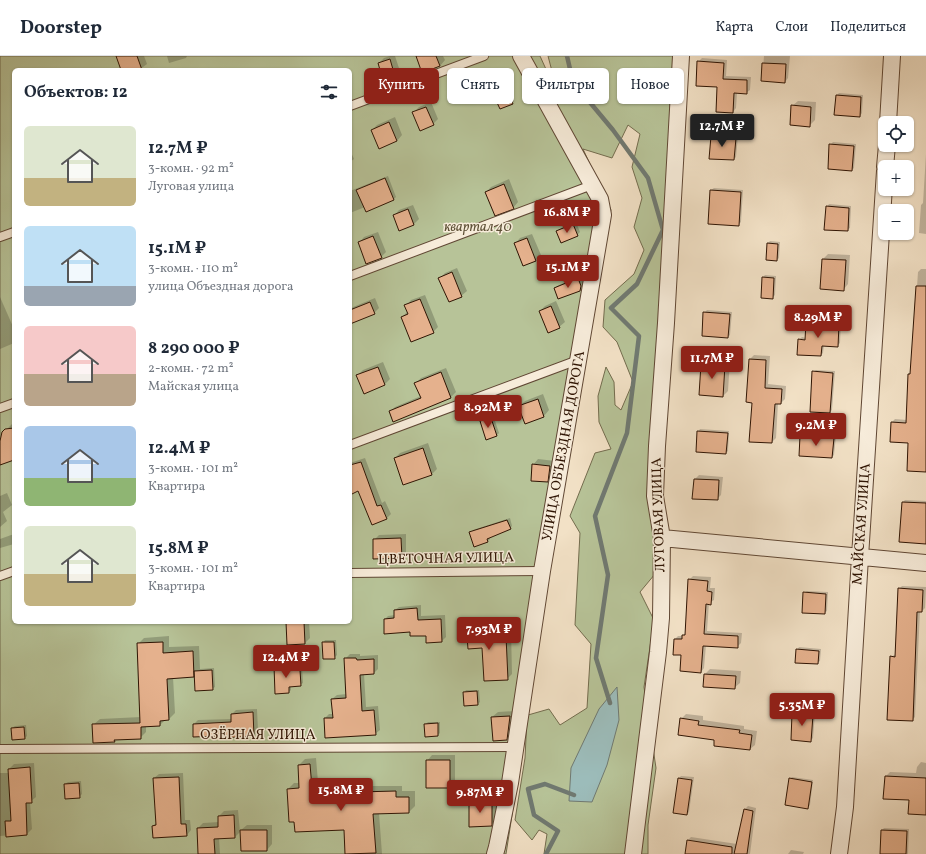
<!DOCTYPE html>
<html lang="ru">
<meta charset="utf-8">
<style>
body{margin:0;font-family:Vollkorn,serif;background:#f6f6f7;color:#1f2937;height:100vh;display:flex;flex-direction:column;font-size:15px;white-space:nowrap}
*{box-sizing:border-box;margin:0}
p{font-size:13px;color:#747a83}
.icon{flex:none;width:22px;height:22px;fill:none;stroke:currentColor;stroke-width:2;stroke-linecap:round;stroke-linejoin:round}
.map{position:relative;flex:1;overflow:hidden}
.drawer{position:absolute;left:12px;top:12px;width:340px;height:556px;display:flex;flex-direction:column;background:#fff;border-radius:6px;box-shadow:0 1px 3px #0004}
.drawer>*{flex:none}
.guide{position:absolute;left:364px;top:12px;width:380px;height:36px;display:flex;gap:8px}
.fabs{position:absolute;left:878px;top:60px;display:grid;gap:8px}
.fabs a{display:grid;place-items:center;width:36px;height:36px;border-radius:6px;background:#fff;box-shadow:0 1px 3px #0004;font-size:20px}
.price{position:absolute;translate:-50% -34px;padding:0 9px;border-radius:4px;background:#8f2418;color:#fff;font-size:13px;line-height:26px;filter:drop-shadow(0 1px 2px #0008)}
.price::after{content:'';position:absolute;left:50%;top:24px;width:12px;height:9px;margin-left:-6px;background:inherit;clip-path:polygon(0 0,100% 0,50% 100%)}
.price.selected{background:#222;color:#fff}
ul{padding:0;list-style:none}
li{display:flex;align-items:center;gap:12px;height:100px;padding:0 12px}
li span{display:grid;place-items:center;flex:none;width:112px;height:80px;border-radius:6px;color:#555}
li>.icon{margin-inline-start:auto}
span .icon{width:48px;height:48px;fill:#fffc;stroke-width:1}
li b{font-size:17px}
h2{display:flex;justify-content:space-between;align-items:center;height:48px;padding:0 12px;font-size:17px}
.chip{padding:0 14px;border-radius:6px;background:#fff;box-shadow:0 1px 3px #0004;font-size:14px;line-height:36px}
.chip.selected{background:#8f2418;color:#fff}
header{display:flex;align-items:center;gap:24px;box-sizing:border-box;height:56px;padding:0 20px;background:#fff;border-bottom:1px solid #e0e1e3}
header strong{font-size:19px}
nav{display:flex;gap:22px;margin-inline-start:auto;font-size:14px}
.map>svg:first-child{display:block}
.green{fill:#b7c398;stroke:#736c4e;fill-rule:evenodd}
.water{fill:#9cbcba;stroke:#707971}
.shadow{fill:#0003}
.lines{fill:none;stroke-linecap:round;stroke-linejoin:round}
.stream{stroke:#707971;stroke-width:4.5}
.building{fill:#e5b18d;stroke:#2f1403}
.service-casing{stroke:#604734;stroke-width:10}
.minor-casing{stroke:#604734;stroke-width:18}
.service{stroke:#f7ecda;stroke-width:8}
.minor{stroke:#f7ecda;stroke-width:16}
.labels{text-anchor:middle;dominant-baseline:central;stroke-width:3;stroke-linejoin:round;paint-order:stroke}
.park-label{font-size:14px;font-style:italic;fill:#5f5137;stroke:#f7ecda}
.street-label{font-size:14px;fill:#2f1403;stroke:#f7ecda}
</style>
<header>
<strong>Doorstep</strong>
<nav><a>Карта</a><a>Слои</a><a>Поделиться</a></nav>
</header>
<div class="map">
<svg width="926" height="798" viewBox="0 0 926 798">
<rect width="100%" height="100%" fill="#f2e1c6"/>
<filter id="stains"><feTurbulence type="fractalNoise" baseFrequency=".005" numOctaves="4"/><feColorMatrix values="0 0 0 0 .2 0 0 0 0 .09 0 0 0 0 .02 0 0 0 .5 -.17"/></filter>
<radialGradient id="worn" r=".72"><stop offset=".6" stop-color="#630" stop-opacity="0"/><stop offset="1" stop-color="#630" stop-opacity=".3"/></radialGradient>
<path class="green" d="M0,0H540L559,42L548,0H689L683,71L660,269V512L640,536L654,564L644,631L656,712L648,769V798H544L547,778L539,774L532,784L515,764L525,702L527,662L506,798H0ZM14,14H350V566H14ZM628,69L640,78L632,111L642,142L634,171L644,194L634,218L605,244L603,271L617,286L633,326L621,354L615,349L614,326L606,311L598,340L599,366L611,393L595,397L570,460L580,477L575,569L591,588L587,652L560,669L549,653L528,659L569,388L611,154L583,93L612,102Z"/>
<path class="water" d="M617,631L619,664L607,709L592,746L569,745L571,712L599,653Z"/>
<path class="shadow" d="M117,0H144L147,8L139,14H122Z
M167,0H187L186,2L169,7Z
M390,0H395L401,18L395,23L379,7L384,2Z
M417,0H443L445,4L440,10L423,16Z
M764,0H790L788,22L785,26L762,25Z
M702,2L727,4L726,20L751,21L750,34L746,37H737L736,52L733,56L718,30L698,6Z
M509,31L514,45L512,47L495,38L497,36Z
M839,37L863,39L862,57L860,60L837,39Z
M798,45L816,46L815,64L810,69L792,50Z
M431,46L438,63L433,68L413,57L419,51Z
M395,61L402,79L397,85L372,74L377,69Z
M714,78L738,80L736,101L734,103L712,81Z
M833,86L856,88L854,112L852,114L830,89Z
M350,94L354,103L350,106Z
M926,98V178L919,177L921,149L923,147Z
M388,120L396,141L394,143L366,154L365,151L350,157V135Z
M509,123L518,146L513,152L486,136L491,131Z
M714,132L743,134L741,166L738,169L709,167L711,134Z
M829,148L851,150L850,172L847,174L827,151Z
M413,149L419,163L414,168L400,174L394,160L399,154Z
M576,166L580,176L577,179L557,175L560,173Z
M378,176L386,196L381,201L359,187L364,181Z
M532,178L541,199L536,204L524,209L515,188L520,182Z
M770,185L780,186L779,202L777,204L767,203L768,187Z
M828,198L850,199L848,228L843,234L823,203Z
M457,212L467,235L461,240L440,222L445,217Z
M921,213H926V415L909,386L892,366L895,363L907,364L909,318L911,316L918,216Z
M765,219L776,220L775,239L772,242L763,221Z
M580,220L583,227L582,231L580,234L555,232L557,230Z
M425,239L438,271L433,276L402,261L408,255L406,250L411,244Z
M0,241L14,273V287L0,293Z
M375,242L379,252L374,257L350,262V254L353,251Z
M556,245L565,266L559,271L540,255L545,250Z
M707,254L732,256L730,279L728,281L704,257Z
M810,264L841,266L840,287L837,290L824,289L823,297L821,299L799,284L802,281L806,282L807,267Z
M754,299L770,300L768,328L786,330L785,343L781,347H778L776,382L772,386L753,346L750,303Z
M708,303L730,304L728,335L723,340L702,308Z
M383,306L390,323L385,328L364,337L357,320L363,314Z
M446,312L456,336L451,341L390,356L395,351L421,340L416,327L421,322Z
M816,314L835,315L832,354L830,356L813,316Z
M543,338L549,354L544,360L525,366L520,350L525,345Z
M494,362L499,377L497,379L487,383L481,366Z
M12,368H14V403L0,401V382H2L3,377Z
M700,373L729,375L728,395L726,397L698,376Z
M803,378L836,380L834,399L832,401L801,380Z
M428,387L437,413L432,418L404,428L395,402L400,397Z
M365,402L382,447L385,445L391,458L387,462L359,434L350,431V407Z
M538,403L555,405L552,420L547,425L533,409Z
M699,419L723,421L721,439L717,443L695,423Z
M7,437L12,449L3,456L7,465L0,471V440Z
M905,444L926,445V487L901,485L903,446Z
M510,462L512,470L510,472L489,481L490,483L488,485L475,489L471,477L473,474Z
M14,478V488L0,492V483Z
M406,478V496L401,501L374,484L379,479Z
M693,520L711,521L710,532H715L714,544L709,547L707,575L742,577L741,587L737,591L706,589L704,612L701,616L682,598L675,583L678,580H683L686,577L689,524Z
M902,530L926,531L925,552L922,555H920L915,661L912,664L891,601L896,598L899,533Z
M807,535L828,536L827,555L824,557L804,537Z
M421,549V560L445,559L446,581L442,585L427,586V578L411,575L385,563L388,560L395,559V554L399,551Z
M493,563L494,576L511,575L512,618L507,623L467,569L472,564Z
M287,566H309L310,582L305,587Z
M169,580V591L199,590L200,613L214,612L215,631L212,633L195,619L194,620L173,621L175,657L169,663L165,664L160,669L146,670V676L140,682L117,683L114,686L93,669L100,663L141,661L138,588L144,582Z
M325,584H336L337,599L334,602L323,587Z
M799,591L821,593L820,605L817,607L797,594Z
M350,598H360V600L378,599V613L374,617L364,618L366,651L378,650L380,674L375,678L325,662L329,658H333L332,643L337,639L347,638L345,603Z
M289,607V612H302L303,627L300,629H291V634L289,636L275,610L277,608Z
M710,613L741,615L740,627L734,632L705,618Z
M466,634H479L480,646L478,648L464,637Z
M257,653L258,675L254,679L221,681V679L194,680V668L198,664L232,663V658L236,654Z
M515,655L512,678L506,683L492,661L498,656Z
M796,656L815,657L813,682L811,684L793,658Z
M686,658L703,660V664L744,670V673L757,675L755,689L750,693L715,683L681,663Z
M428,666H440V677L438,679L425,669Z
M26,669L27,680L25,682L12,672L15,670Z
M432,699H455V726L450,731L427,705Z
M316,702L318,726L331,725L332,735L362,733L365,730H402V735H415V750L409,756L379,757L382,798H346L345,773L288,733L294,727H300L299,709L305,703Z
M921,706L926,707V758L886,720L890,716L916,717L917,711Z
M34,707L36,741L30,746L32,773L27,778L0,780V717H9V713L14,708Z
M183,717L185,764H190L191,774L187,779L153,770L157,766L154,722L159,718Z
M681,720L694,721L689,756L687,758L674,756L679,722Z
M792,721L813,724L810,749L808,752L790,723Z
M81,725L82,738L79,741L65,728L68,726Z
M497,741L496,764L491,769L470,747L475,742Z
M748,750L756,752L750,798H686L688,784L691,781L737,788L745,753Z
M238,754L240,776L235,781L219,782L220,798H199L198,772L203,767L219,766V760L224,755Z
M247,769H272V788L267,794L241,774Z
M884,772L909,773L908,798H881L882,774Z
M791,794L804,796L803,798H788Z"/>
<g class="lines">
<path class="stream" d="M567,0L573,26L613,74L648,122L663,174L637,228L611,252L639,280L627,377L595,460L608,519L596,602L610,647
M546,798L558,775L534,759L528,733L545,728L574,739"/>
</g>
<path class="building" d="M116,0H137L142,14H121Z
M416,0H436L440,10L422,17Z
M390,3L396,24L384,28L378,7Z
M697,5L724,7L723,23L747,24V38L734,37L733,57L716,56L717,31L696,30Z
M762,7L786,8L785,27L761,25Z
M506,33L513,48L500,53L493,38Z
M836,39L861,41L860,61L834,59Z
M791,49L811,51L810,71L790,69Z
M426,51L434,69L420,75L412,56Z
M389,66L397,85L379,93L371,74Z
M711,80L736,82L734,104L709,103Z
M829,88L854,90L852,115L828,113Z
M385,122L394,144L366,156L356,134Z
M504,128L514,153L495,160L485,136Z
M710,134L741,136L739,170L708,168Z
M826,150L849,152L848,175L824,174Z
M408,153L414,169L399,175L393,159Z
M573,168L578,180L561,187L556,175Z
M373,180L382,202L366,208L358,186Z
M527,182L536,205L523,210L514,187Z
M767,187L778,188L777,205L766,204Z
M822,203L846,204L844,235L820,233Z
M452,216L462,241L449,246L438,222Z
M762,221L774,222L773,243L761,242Z
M578,222L581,230L580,235L558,243L554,232Z
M916,230H926V416L907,415L908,387L890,386L891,366L906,367L908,318H910Z
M420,243L434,277L411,286L401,261L408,258L404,249Z
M370,246L375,258L350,268V254Z
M551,250L560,272L548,277L539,255Z
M703,256L730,258L728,282L702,280Z
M806,266L839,268L838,291L822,290L821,300L797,299L798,283L805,284Z
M749,303L766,304L765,332L782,333L781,348H775L772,387L749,386L752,347L746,346Z
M701,308L725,309L723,341L699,339Z
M378,311L385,329L364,338L356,319Z
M812,315L833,317L830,357L810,356Z
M441,316L451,342L393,366L389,355L421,342L414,327Z
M538,343L544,361L525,368L518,350Z
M491,362L497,380L486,384L480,365Z
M14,372V404L0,409V385L2,376L5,373Z
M697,375L728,377L726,398L696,396Z
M800,380L834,382L832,402L799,400Z
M423,392L432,419L403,429L394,402Z
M361,406L377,450L381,449L387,463L372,469L358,435L350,439V409Z
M532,408L550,410L548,426L531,425Z
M694,423L719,424L718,444L692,443Z
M902,446L926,447V488L899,486Z
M507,464L511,473L487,483L488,486L474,491L469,476Z
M401,482L402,502L373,503V483Z
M688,523L708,525L707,535L712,536L711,549L706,548L704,578L738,580V592L703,590L701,617L680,615L681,599H673L674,583H682V579H685Z
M898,532L923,534L922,556H917L913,665L887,664L890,600L895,601Z
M803,536L826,538L825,558L802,557Z
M417,552L418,564L441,563L442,586L426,587V580H410V576L384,578V563L394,562V554Z
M286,566H304L305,588L287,589Z
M488,567L489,581L506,580L508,624L484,625L482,592L468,593L466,568Z
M163,586V597L193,595L194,621L167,623L169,664L160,665V670L141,671V683L114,684L115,686L93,687L92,668L140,667L137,587Z
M322,586H334L335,603H323Z
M796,593L819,595L818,608L795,607Z
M344,602H356L357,604L374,603V618L360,619L362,655L374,654L376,679L325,682L324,662H333L331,643L346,642Z
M287,609V614H300L301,630L289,631V637L275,638L274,610Z
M212,614L213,634L195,635L194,615Z
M704,618L736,620L735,633L703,631Z
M477,635L478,649L464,650L463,636Z
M253,656L254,680L220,682V680L193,681V668L231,666V658Z
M792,657L813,659L811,686L791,684Z
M510,660L507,684L493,685L491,661Z
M680,662L699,665L698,669L740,674L739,677L752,679L750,694L714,690V684L678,679Z
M438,667V680L425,681L424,668Z
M24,671L25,683L12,684L11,672Z
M426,704H450V732H426Z
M310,708L312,732L325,731L326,741L358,739V736L396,735V741H409V757L373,758L376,797L345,798L344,774L295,776L294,766H289L287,733L299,732L298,709Z
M30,711L32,747H26L27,779L6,781L5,765H11L8,713Z
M885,720L926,722V759L908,758L909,744L883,743Z
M179,721L181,768H186L187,780L153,782L152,770L156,769L153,722Z
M678,722L692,724L687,759L673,757Z
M789,722L812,726L808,753L785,749Z
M79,727L80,742L65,743L64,728Z
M469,746H492V770L469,771Z
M744,753L753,755L747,798H734Z
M234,759L235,782L214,783L215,798H198L197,772L218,771V760Z
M240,774H267V795H241Z
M881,774L907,775L906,798H880Z
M687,784L732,791V798H685Z"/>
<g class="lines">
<defs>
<path id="service" d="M350,50L484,0
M0,181L14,176
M350,220L592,129
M0,352L14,347
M350,389L578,304
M350,517L542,515
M0,520L14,515
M0,693L516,691"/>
<path id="minor" d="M888,67L892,0
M885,111L887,89
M662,482L926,507
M495,798L497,791L510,727L542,515L603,159L600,143L521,0
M633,798L658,596L661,562L662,482L655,440L657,390L666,267L681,0
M839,798L845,751L860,501L885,115"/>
</defs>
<use href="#service" class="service-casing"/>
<use href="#minor" class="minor-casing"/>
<use href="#service" class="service"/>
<use href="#minor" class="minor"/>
</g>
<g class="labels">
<g class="park-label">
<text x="478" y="171">квартал 40</text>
</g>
<g class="street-label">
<text transform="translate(564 390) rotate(-80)">УЛИЦА ОБЪЕЗДНАЯ ДОРОГА</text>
<text transform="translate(659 459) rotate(-92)">ЛУГОВАЯ УЛИЦА</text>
<text transform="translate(862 468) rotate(-86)">МАЙСКАЯ УЛИЦА</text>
<text transform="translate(446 503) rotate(-1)">ЦВЕТОЧНАЯ УЛИЦА</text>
<text x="258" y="679">ОЗЁРНАЯ УЛИЦА</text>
</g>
</g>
<rect width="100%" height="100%" filter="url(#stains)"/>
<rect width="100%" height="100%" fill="url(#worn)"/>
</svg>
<div class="fabs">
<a><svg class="icon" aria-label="locate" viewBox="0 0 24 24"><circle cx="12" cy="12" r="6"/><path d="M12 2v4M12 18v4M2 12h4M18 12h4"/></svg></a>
<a>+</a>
<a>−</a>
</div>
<b class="price selected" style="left:722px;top:92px">12.7M ₽</b>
<b class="price" style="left:567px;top:178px">16.8M ₽</b>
<b class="price" style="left:568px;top:233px">15.1M ₽</b>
<b class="price" style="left:818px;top:283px">8.29M ₽</b>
<b class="price" style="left:712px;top:324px">11.7M ₽</b>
<b class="price" style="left:488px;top:373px">8.92M ₽</b>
<b class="price" style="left:816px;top:391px">9.2M ₽</b>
<b class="price" style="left:489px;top:595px">7.93M ₽</b>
<b class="price" style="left:286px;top:623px">12.4M ₽</b>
<b class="price" style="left:802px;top:671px">5.35M ₽</b>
<b class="price" style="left:341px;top:756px">15.8M ₽</b>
<b class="price" style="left:480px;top:758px">9.87M ₽</b>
<div class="guide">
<a class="chip selected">Купить</a>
<a class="chip">Снять</a>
<a class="chip">Фильтры</a>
<a class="chip">Новое</a>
</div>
<section class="drawer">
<h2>Объектов: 12<svg class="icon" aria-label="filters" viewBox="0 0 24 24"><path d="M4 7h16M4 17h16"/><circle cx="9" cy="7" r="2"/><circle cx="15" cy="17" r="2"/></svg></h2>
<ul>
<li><span style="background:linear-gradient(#dfe7d0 65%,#c2b280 0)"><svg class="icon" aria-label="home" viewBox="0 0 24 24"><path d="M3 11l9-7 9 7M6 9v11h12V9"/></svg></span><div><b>12.7M ₽</b><p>3-комн. · 92 m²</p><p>Луговая улица</p></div></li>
<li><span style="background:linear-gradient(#bfe0f5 75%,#9aa5b1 0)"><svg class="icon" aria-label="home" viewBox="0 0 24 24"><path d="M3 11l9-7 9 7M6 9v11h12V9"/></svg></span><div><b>15.1M ₽</b><p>3-комн. · 110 m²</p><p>улица Объездная дорога</p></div></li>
<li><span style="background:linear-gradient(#f6c9c9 60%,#b9a48a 0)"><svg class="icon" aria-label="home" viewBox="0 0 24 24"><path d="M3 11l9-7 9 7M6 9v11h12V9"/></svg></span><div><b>8 290 000 ₽</b><p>2-комн. · 72 m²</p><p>Майская улица</p></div></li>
<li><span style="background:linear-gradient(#a9c7e8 65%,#8fb573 0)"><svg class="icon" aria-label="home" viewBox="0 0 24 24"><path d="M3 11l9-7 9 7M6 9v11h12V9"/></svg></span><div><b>12.4M ₽</b><p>3-комн. · 101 m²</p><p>Квартира</p></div></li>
<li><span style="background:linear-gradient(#dfe7d0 60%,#c2b280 0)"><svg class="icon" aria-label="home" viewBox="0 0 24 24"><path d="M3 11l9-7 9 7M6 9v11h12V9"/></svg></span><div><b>15.8M ₽</b><p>3-комн. · 101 m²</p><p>Квартира</p></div></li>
</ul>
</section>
</div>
